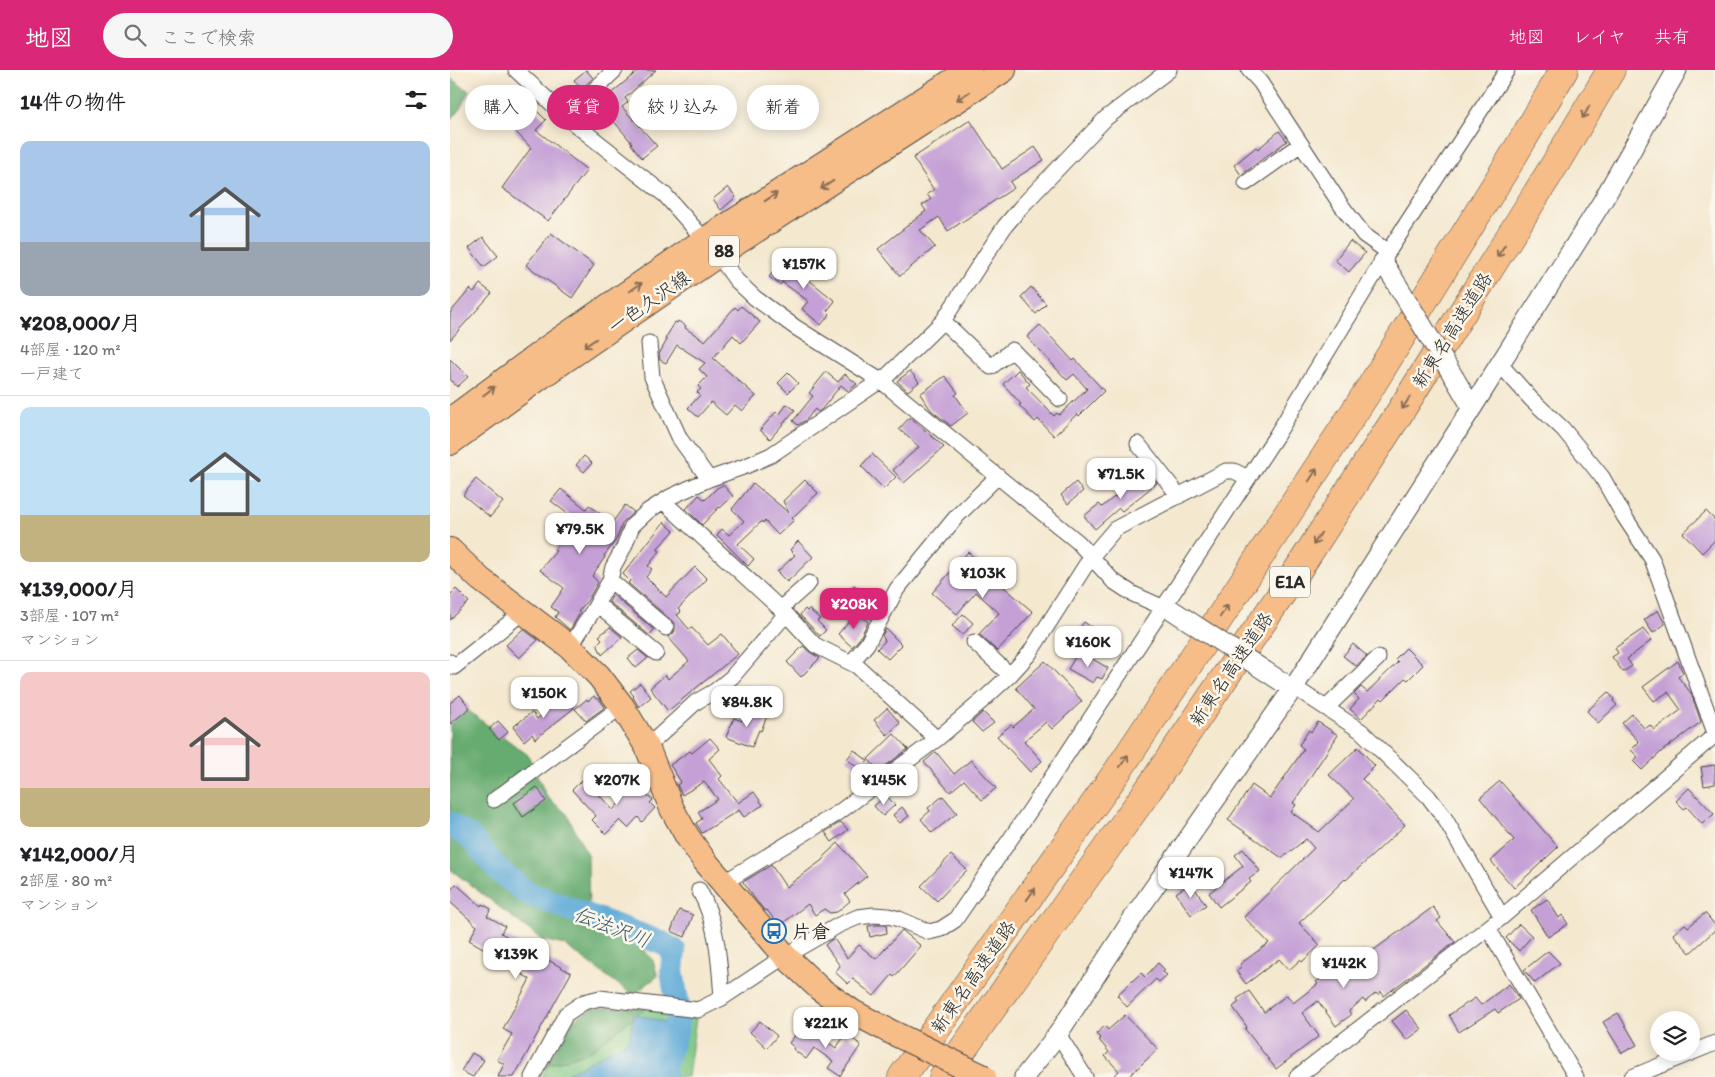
<!DOCTYPE html>
<html lang="ja">
<meta charset="utf-8">
<style>
body{margin:0;font-family:Itim,"Klee One",sans-serif;background:#f6f6f6;color:#202124;height:100vh;display:flex;flex-direction:column;font-size:19px;white-space:nowrap}
*{box-sizing:border-box;margin:0}
p{font-size:16px;color:#757577}
.icon{flex:none;width:28px;height:28px;fill:none;stroke:currentColor;stroke-width:2;stroke-linecap:round;stroke-linejoin:round}
.map{position:relative;flex:1;overflow:hidden}
.panel{display:flex;flex-direction:column;background:#fff;width:450px}
.panel>*{flex:none}
.banner{position:absolute;left:15px;top:15px;width:475px;height:45px;display:flex;gap:10px}
.buttons{position:absolute;left:1200px;top:941px;display:grid;gap:10px}
.buttons a{display:grid;place-items:center;width:50px;height:50px;border-radius:50%;background:#fff;box-shadow:0 2px 12px #0003;font-size:25px}
.price{position:absolute;translate:-50% -42px;padding:0 11px;border-radius:10px;background:#fff;color:#222;font-size:16px;line-height:32px;filter:drop-shadow(0 1px 2px #0008)}
.price::after{content:'';position:absolute;left:50%;top:30px;width:15px;height:11px;margin-left:-8px;background:inherit;clip-path:polygon(0 0,100% 0,50% 100%)}
.price.current{background:#db2777;color:#fff}
ul{padding:0;list-style:none}
li{display:grid;align-content:center;gap:10px;height:265px;padding:0 20px}
li+li{border-top:1px solid #e0e0e0}
li span{display:grid;place-items:center;height:155px;border-radius:10px;color:#555}
li>.icon{margin-inline-start:auto}
span .icon{width:90px;height:90px;fill:#fffc;stroke-width:1}
li b{font-size:21px}
h2{display:flex;justify-content:space-between;align-items:center;height:60px;padding:0 20px;font-size:21px}
.tag{padding:0 18px;border-radius:22px;background:#fff;box-shadow:0 2px 12px #0003;font-size:18px;line-height:45px}
.tag.current{background:#db2777;color:#fff}
header{display:flex;align-items:center;gap:30px;box-sizing:border-box;height:70px;padding:0 25px;background:#db2777;color:#fff}
header strong{font-size:24px}
nav{display:flex;gap:28px;margin-inline-start:auto;font-size:18px}
.search{width:350px;height:45px;background:#f6f6f6;display:flex;align-items:center;gap:12px;box-sizing:border-box;padding:0 18px;border-radius:28px;color:#757577;font-size:19px}
main{display:flex;flex:1;min-height:0}
.map>svg:first-child{display:block}
.green{fill:#7ec682;stroke:#547856}
.forest{fill:#66ab70;stroke:#486b4e}
.water{fill:#60abd8;stroke:#466b82}
.lines{fill:none;stroke-linecap:round;stroke-linejoin:round}
.river{stroke:#60abd8;stroke-width:24}
.building{fill:#c5a0d6}
.minor-casing{stroke:#494744;stroke-width:17}
.tertiary-casing{stroke:#494744;stroke-width:21}
.primary-casing{stroke:#494744;stroke-width:26}
.motorway-casing{stroke:#494744;stroke-width:29}
.minor{stroke:#fff;stroke-width:15}
.tertiary{stroke:#fff;stroke-width:19}
.primary{stroke:#f7bd88;stroke-width:24}
.motorway{stroke:#f7bd88;stroke-width:28}
.tertiary-bridge-casing{stroke:#494744;stroke-width:21;stroke-linecap:butt}
.primary-bridge-casing{stroke:#494744;stroke-width:26;stroke-linecap:butt}
.tertiary-bridge{stroke:#fff;stroke-width:19}
.primary-bridge{stroke:#f7bd88;stroke-width:24}
.oneway{stroke:#876d55}
.labels{text-anchor:middle;dominant-baseline:central;stroke-width:5;stroke-linejoin:round;paint-order:stroke}
.shield{fill:#fbf7ec;stroke:#696865;stroke-width:1}
.shield-label{font-size:18px;font-weight:bold;fill:#2b2b2b}
.street-label{font-size:19px;fill:#2b2b2b;stroke:#fbf7ec}
.poi-label{font-size:19px;font-weight:bold;fill:#2b2b2b;stroke:#fbf7ec;text-anchor:start}
.water-label{font-size:20px;font-style:italic;fill:#3e5868;stroke:#fbf7ec}
</style>
<header>
<strong>地図</strong>
<div class="search"><svg class="icon" aria-label="search" viewBox="0 0 24 24"><circle cx="10" cy="10" r="6"/><path d="M15 15l6 6"/></svg>ここで検索</div>
<nav><a>地図</a><a>レイヤ</a><a>共有</a></nav>
</header>
<main>
<section class="panel">
<h2>14件の物件<svg class="icon" aria-label="filters" viewBox="0 0 24 24"><path d="M4 7h16M4 17h16"/><circle cx="9" cy="7" r="2"/><circle cx="15" cy="17" r="2"/></svg></h2>
<ul>
<li><span style="background:linear-gradient(#a9c7e8 65%,#9aa5b1 0)"><svg class="icon" aria-label="home" viewBox="0 0 24 24"><path d="M3 11l9-7 9 7M6 9v11h12V9"/></svg></span><div><b>¥208,000/月</b><p>4部屋 · 120 m²</p><p>一戸建て</p></div></li>
<li><span style="background:linear-gradient(#bfe0f5 70%,#c2b280 0)"><svg class="icon" aria-label="home" viewBox="0 0 24 24"><path d="M3 11l9-7 9 7M6 9v11h12V9"/></svg></span><div><b>¥139,000/月</b><p>3部屋 · 107 m²</p><p>マンション</p></div></li>
<li><span style="background:linear-gradient(#f6c9c9 75%,#c2b280 0)"><svg class="icon" aria-label="home" viewBox="0 0 24 24"><path d="M3 11l9-7 9 7M6 9v11h12V9"/></svg></span><div><b>¥142,000/月</b><p>2部屋 · 80 m²</p><p>マンション</p></div></li>
</ul>
</section>
<div class="map">
<svg width="1265" height="1007" viewBox="0 0 1265 1007">
<rect width="100%" height="100%" fill="#fbf7ec"/>
<filter id="ink" filterUnits="userSpaceOnUse"><feTurbulence type="fractalNoise" baseFrequency=".02" numOctaves="2"/><feDisplacementMap in="SourceGraphic" scale="10" xChannelSelector="R" yChannelSelector="G"/><feConvolveMatrix kernelMatrix="1 2 1 2 8 2 1 2 1" color-interpolation-filters="sRGB"/></filter>
<filter id="wash" filterUnits="userSpaceOnUse"><feTurbulence type="fractalNoise" baseFrequency=".0096" numOctaves="4" result="noise"/><feDisplacementMap in="SourceGraphic" scale="20" xChannelSelector="R" yChannelSelector="G"/><feGaussianBlur stdDeviation="1.12" result="paint"/><feColorMatrix in="noise" values="0 0 0 0 0 0 0 0 0 0 0 0 0 0 0 0 0 1.4 0 .05"/><feComposite in="paint" operator="in"/></filter>
<g filter="url(#wash)">
<rect width="100%" height="100%" fill="#f4e8cf"/>
<path class="green" d="M196,938L246,948L238,1007H92L97,995L139,982Z"/>
<path class="forest" d="M0,8L19,21L8,43L0,49Z
M17,640L78,685L97,727L117,744L138,786L139,846L162,854L202,888L208,906L183,925L114,875L92,870L0,799V651Z
M143,938H196L138,982L97,995L124,949Z"/>
<path class="water" d="M184,944L237,958L221,993L225,1007H116L117,1004L179,970Z"/>
<g class="lines">
<path class="river" d="M0,754L22,769L49,801L77,823L212,873L224,880L222,901L228,937L227,959L213,997L214,1007"/>
</g>
<g id="blocks">
<path class="building" d="M136,0L143,8L131,19L124,10Z
M189,0H206L175,28L178,32L172,37L207,76L192,88L181,74L182,73L157,43L148,51L140,41Z
M122,17L127,23L116,34L110,28Z
M85,39L96,50L86,60L137,100L98,151L52,118L81,78L64,60Z
M520,50L552,99L585,77L594,90L560,112L564,118L498,161L489,147L470,160L485,177L450,206L428,179L476,141L472,135L481,130L477,124L484,120L463,88Z
M829,61L837,71L791,105L784,95L806,77L808,79Z
M278,117L286,127L271,140L263,129Z
M101,163L144,195L122,228L76,195Z
M33,167L48,186L34,197L19,178Z
M900,171L915,183L899,202L885,190Z
M336,186L346,193L343,197L385,231L377,241L380,244L371,255L352,239L358,231L332,212L330,215L319,207Z
M30,214L42,223L0,270V243L20,219L24,222Z
M581,217L596,234L586,244L571,227Z
M291,236L310,252L291,273L283,265L263,288L306,326L292,341L285,335L276,345L261,332L248,347L238,338L250,325L247,322L251,319L248,316L257,307L249,299L255,293L227,275L216,293L210,290L209,284L217,270L215,269L225,252L227,253L228,251L236,256L235,258L255,271L285,237L288,240Z
M590,255L623,291L625,289L654,321L629,346L627,344L604,366L588,349L585,352L569,335L571,334L553,314L568,300L580,314L576,317L604,346L607,343L609,345L637,319L624,304L617,310L577,267Z
M0,289L18,307L7,317L0,309Z
M460,301L469,312L458,321L447,311Z
M376,302L388,312L395,304L407,314L398,321L391,315L372,339L368,342L365,339L356,350L348,355L343,351L363,326L359,323Z
M338,303L348,313L338,323L328,313Z
M495,306L508,323L505,325L518,343L501,356L481,340L470,324Z
M337,334L345,340L320,369L310,360L326,342L329,345Z
M460,347L494,377L454,413L443,400L469,377L449,359Z
M422,384L446,407L434,419L411,396Z
M134,386L142,393L134,402L126,395Z
M697,400L707,413L672,441L669,438L645,459L634,446L649,434L652,437Z
M26,409L53,432L40,447L13,425Z
M355,410L368,423L342,448L344,450L328,465L315,451L313,453L312,451L288,474L304,489L298,496L267,465L272,459L279,465L294,451L282,439L303,413L339,443L333,431Z
M626,412L633,421L618,434L611,425Z
M273,415L283,426L270,438L269,437L252,455L236,439L249,425L255,430L267,418Z
M111,419L136,439L139,435L162,453L175,435L184,442L173,452L166,470L154,486L155,487L142,506L148,512L138,530L128,542L130,543L120,560L105,547L108,542L101,537L114,518L90,500L106,481L104,480L127,451L101,431Z
M1256,441L1265,450V470L1252,483L1233,463Z
M214,452L224,461L207,479L210,481L198,496L202,499L196,507L216,527L245,497L257,509L228,539L231,542L227,545L239,559L242,558L258,575L272,564L288,584L218,641L200,618L215,605L218,609L239,591L218,567L223,564L225,560V555L222,551L178,513L180,511L173,504Z
M348,471L363,487L337,512L327,502L345,485L340,480Z
M518,482L541,502L539,504L583,542L547,581L529,564L549,543L526,522L507,544L482,523Z
M404,515L417,523L414,527L418,531L411,540L402,533L403,530L397,525Z
M6,519L19,532L0,550V525Z
M163,525L204,560L199,565L159,532Z
M355,539L357,541L359,539L370,549L367,551L376,560L370,566L350,545Z
M1208,540L1215,554L1203,563L1194,550Z
M407,542L418,552L410,568L402,577L388,564Z
M513,544L523,553L513,565L502,556Z
M634,552L649,562L639,576L624,566Z
M160,557L172,567L152,585L147,574L152,569L149,566Z
M73,559L88,570L69,588L56,575Z
M436,559L452,575L438,589L427,579L435,571L432,565Z
M1193,559L1202,570L1177,589L1182,596L1173,602L1162,587L1168,583L1165,578Z
M903,574L917,586L906,596L893,586Z
M353,576L361,583L370,588L351,607L337,592Z
M956,578L973,595L958,610L955,608L933,630L931,628L911,649L900,639L909,629L904,624L911,617L917,622L948,592L945,589Z
M188,580L198,588L186,598L178,588Z
M629,581L658,598L652,609L647,607L643,613L618,599Z
M595,591L632,631L602,659L596,652L574,671L592,691L580,702L547,666L561,655L563,657L584,639L566,618Z
M1228,591L1233,603L1228,607L1241,623L1251,652L1212,681L1192,700L1183,691L1188,687L1181,680L1189,672L1172,653L1182,644L1195,659L1200,655L1204,660L1231,640L1218,622L1204,631L1193,617Z
M190,613L201,627L189,637L183,627L184,626L180,621Z
M1158,622L1164,629L1163,631L1167,635L1148,653L1137,641Z
M111,623L124,638L85,669L82,664L74,671L63,657L82,642L87,649L105,634L102,631Z
M10,625L20,638L0,654V633Z
M144,626L146,629L148,628L155,637L136,651L125,639L137,629L138,631Z
M437,638L450,653L437,665L424,650Z
M297,639L317,646L311,661L309,660L302,677L276,667L284,648L292,651Z
M533,642L544,653L532,662L522,652Z
M48,651L58,662L49,670L39,659Z
M868,652L888,665L843,733L846,735L841,742L869,762L904,729L879,705L908,677L925,696L912,709L955,755L896,810L895,809L849,853L870,875L852,892L850,890L839,900L829,889L796,914L786,901L792,896L790,894L819,873L794,847L864,778L856,769L832,788L778,750L802,715L820,728L854,679L849,675L859,660L861,662Z
M444,664L458,679L429,701L418,689Z
M260,668L270,679L259,689L272,706L269,709L288,733L304,722L313,735L294,747L289,740L252,763L246,753L252,749L248,742L268,729L254,712L232,725L227,715L231,712L220,695L240,681L242,683Z
M404,680L418,691L410,700L397,689Z
M486,682L504,704L521,690L546,718L532,730L514,710L500,722L474,692Z
M1265,695V714L1254,716L1251,697Z
M189,706L196,713L193,717L198,722L196,724L203,730L200,733L205,738L192,752L188,747L178,758L170,750L156,764L142,750L146,746L122,720L132,710L139,718L141,716L163,740L185,716L182,714Z
M1050,711L1108,777L1064,818L1041,791L1064,770L1030,728Z
M87,717L96,731L73,747L64,733Z
M1239,718L1264,744L1252,754L1237,737L1234,739L1226,731Z
M436,725L445,735L433,746L424,736Z
M493,726L507,743L482,763L471,749L480,741L478,738Z
M452,737L459,746L450,753L443,745Z
M391,752L398,760L382,772L375,762Z
M388,773L417,806L395,824L400,831L387,842L380,843L374,839L365,845L358,834L329,856L317,840L315,841L305,829L293,812L321,795L336,817L375,788L374,786Z
M793,779L810,801L799,809L801,812L769,837L759,823L793,796L785,785Z
M501,785L517,800L487,831L471,816Z
M741,813L756,835L741,845L726,823Z
M6,814L31,836L32,834L41,839L37,846L55,856L51,863L121,903L64,1007H48L54,994L47,990L62,964L53,959L80,909L53,893L54,890L19,870L27,856L0,832V821Z
M1097,829L1109,848L1112,845L1118,854L1098,867L1081,840Z
M983,837L991,848L987,851L1005,872L934,926L931,922L928,925L926,923L915,932L913,929L899,941L901,945L886,956L868,931L852,943L869,966L826,999L795,959L797,957L783,937L789,932L787,929L799,921L814,942L837,925L843,933L868,914L866,912L877,904L878,907L914,880L916,884L921,882Z
M229,840L243,845L235,867L221,861Z
M1255,843L1265,855V860L1240,883L1223,864L1235,854L1238,857Z
M1069,854L1082,866L1069,881L1056,868Z
M426,855H436L437,863L420,867L418,856Z
M452,860L471,876L444,907L442,905L424,926L403,909L398,914L385,902L390,896L375,875L381,870L384,869L397,888L409,875L426,889Z
M1098,881L1110,893L1085,913L1074,900Z
M708,893L715,900L713,902L717,905L709,912L706,909L677,937L667,925L691,903L695,907Z
M1059,914L1069,929L1048,943L1045,939L1009,962L999,945L1025,928L1031,935Z
M956,940L972,959L957,970L942,951Z
M1168,943L1187,975L1172,983L1153,952Z
M675,945L708,979L678,1007H662L669,1001L655,986L659,982L649,970L651,969L646,964L655,956L658,960Z
M310,951L327,966L317,978L300,962Z
M356,956L386,978L396,964L411,975L390,1006L378,998L383,991L364,978L356,989L343,979L344,977L339,973L348,962L351,963Z
M22,983L34,990L23,1007L11,1001Z"/>
</g>
</g>
<g filter="url(#ink)">
<use href="#blocks" fill-opacity="0" stroke="#494744" stroke-width="1"/>
<g class="lines">
<defs>
<path id="minor" d="M66,0L116,47L215,125L268,185L286,210L305,228L345,257L431,311L628,472L663,511L683,524L712,537
M799,0L810,12L891,135L914,165L938,182
M116,47L165,0
M796,113L851,74
M493,251L541,297L562,280L610,329
M199,273L202,307L230,369L259,409
M1049,293L1081,329L1113,359L1152,407L1174,446L1202,489L1265,663
M688,374L729,426
M214,432L336,544L365,575L407,596L487,669
M160,510L216,558
M147,534L206,583
M331,538L359,513
M524,572L560,605
M120,577L144,539L160,510L163,497L174,477L182,456L198,441L220,427L259,409L296,396L321,385L437,306L493,251L539,180L555,156L571,137L656,48L719,0
M0,592L4,597L73,542
M401,593L417,574L447,519L507,446L548,406
M844,617L911,661L978,726L994,747L1052,847
M876,638L928,588
M197,677L246,632L265,621L282,607L336,544
M44,730L172,636
M273,813L388,743L487,669L533,630L560,605L579,584L641,487L665,459L776,401H784L798,408
M249,820C268,853 269,891 272,928
M1038,858L1126,1007
M608,964L635,1007
M82,1007L116,944L134,932L150,928L248,940L272,928L335,886L389,855L408,847L424,845L438,846L449,849L479,862L491,859L505,850L583,736L826,366L938,182L1057,0
M847,1007L1052,847L1265,665
M1182,1007L1265,973"/>
<path id="tertiary" d="M933,192L948,216
M1005,309L1022,338
M574,1007L608,964L687,842L844,617L1022,338L1152,132L1227,0"/>
<path id="primary" d="M0,350L100,276L254,170L519,0
M0,373L95,304L268,185L554,0
M0,480L30,509L120,577L149,606L172,636L197,677L222,739L237,766L254,790L335,886L370,919L403,942L437,960"/>
<path id="motorway" d="M452,1007L669,699L774,541L918,321L1062,88L1114,0
M493,1007L699,719L849,498L950,342L1107,91L1161,0"/>
</defs>
<use href="#minor" class="minor-casing"/>
<use href="#tertiary" class="tertiary-casing"/>
<use href="#primary" class="primary-casing"/>
<use href="#motorway" class="motorway-casing"/>
<use href="#minor" class="minor"/>
<use href="#tertiary" class="tertiary"/>
<use href="#primary" class="primary"/>
<use href="#motorway" class="motorway"/>
<defs>
<path id="tertiary-bridge" d="M948,216L1005,309
M722,540L832,612"/>
<path id="primary-bridge" d="M437,960L534,1007"/>
</defs>
<use href="#tertiary-bridge" class="tertiary-bridge-casing"/>
<use href="#primary-bridge" class="primary-bridge-casing"/>
<use href="#tertiary-bridge" class="tertiary-bridge"/>
<use href="#primary-bridge" class="primary-bridge"/>
</g>
<defs><path id="oneway-shaft" d="M-6 0H5M1.5-3L5.5 0L1.5 3" fill="none" stroke-width="1.6" stroke-linecap="round" stroke-linejoin="round" transform="scale(1.25)"/></defs>
<g class="oneway">
<use href="#oneway-shaft" transform="translate(513 26) rotate(147)"/>
<use href="#oneway-shaft" transform="translate(1136 42) rotate(120)"/>
<use href="#oneway-shaft" transform="translate(377 115) rotate(147)"/>
<use href="#oneway-shaft" transform="translate(321 127) rotate(-33)"/>
<use href="#oneway-shaft" transform="translate(1051 181) rotate(122)"/>
<use href="#oneway-shaft" transform="translate(186 217) rotate(-35)"/>
<use href="#oneway-shaft" transform="translate(140 273) rotate(145)"/>
<use href="#oneway-shaft" transform="translate(39 321) rotate(-37)"/>
<use href="#oneway-shaft" transform="translate(956 333) rotate(122)"/>
<use href="#oneway-shaft" transform="translate(863 405) rotate(-57)"/>
<use href="#oneway-shaft" transform="translate(867 469) rotate(123)"/>
<use href="#oneway-shaft" transform="translate(774 541) rotate(-57)"/>
<use href="#oneway-shaft" transform="translate(674 691) rotate(-56)"/>
<use href="#oneway-shaft" transform="translate(581 824) rotate(-55)"/>
</g>
</g>
<defs>
<symbol id="bus-ring" viewBox="-11 -11 22 22"><circle r="9.5" fill="#fbf7ec" stroke="#1f6fb2" stroke-width="1.5"/><path d="M-5-6H5V4H4V6H2V4H-2V6H-4V4H-5ZM-3.5-4V0h7V-4ZM-3.5 1.2v1.5H-2V1.2ZM2 1.2v1.5H3.5V1.2Z" fill="#1f6fb2"/></symbol>
</defs>
<g fill-rule="evenodd">
<use href="#bus-ring" x="310" y="847" width="28" height="28"/>
</g>
<g class="labels">
<g class="shield">
<rect x="259" y="165.5" width="30" height="31" rx="4"/>
<rect x="820" y="496.5" width="40" height="31" rx="4"/>
</g>
<g class="shield-label">
<text x="274" y="181">88</text>
<text x="840" y="512">E1A</text>
</g>
<g class="street-label">
<text transform="translate(199 232) rotate(-35)">一色久沢線</text>
<text transform="translate(1002 260) rotate(-58)">新東名高速道路</text>
<text transform="translate(781 599) rotate(-56)">新東名高速道路</text>
<text transform="translate(523 907) rotate(-55)">新東名高速道路</text>
</g>
<g class="poi-label">
<text x="342" y="861">片倉</text>
</g>
<g class="water-label">
<text transform="translate(162 857) rotate(21)">伝法沢川</text>
</g>
</g>
</svg>
<div class="buttons">
<a><svg class="icon" aria-label="layers" viewBox="0 0 24 24"><path d="M12 4l9 5-9 5-9-5zM3 14l9 5 9-5"/></svg></a>
</div>
<b class="price" style="left:354px;top:220px">¥157K</b>
<b class="price" style="left:671px;top:430px">¥71.5K</b>
<b class="price" style="left:130px;top:485px">¥79.5K</b>
<b class="price" style="left:533px;top:529px">¥103K</b>
<b class="price current" style="left:404px;top:560px">¥208K</b>
<b class="price" style="left:638px;top:598px">¥160K</b>
<b class="price" style="left:94px;top:649px">¥150K</b>
<b class="price" style="left:297px;top:658px">¥84.8K</b>
<b class="price" style="left:167px;top:736px">¥207K</b>
<b class="price" style="left:434px;top:736px">¥145K</b>
<b class="price" style="left:741px;top:829px">¥147K</b>
<b class="price" style="left:66px;top:910px">¥139K</b>
<b class="price" style="left:894px;top:919px">¥142K</b>
<b class="price" style="left:376px;top:979px">¥221K</b>
<div class="banner">
<a class="tag">購入</a>
<a class="tag current">賃貸</a>
<a class="tag">絞り込み</a>
<a class="tag">新着</a>
</div>
</div>
</main>
